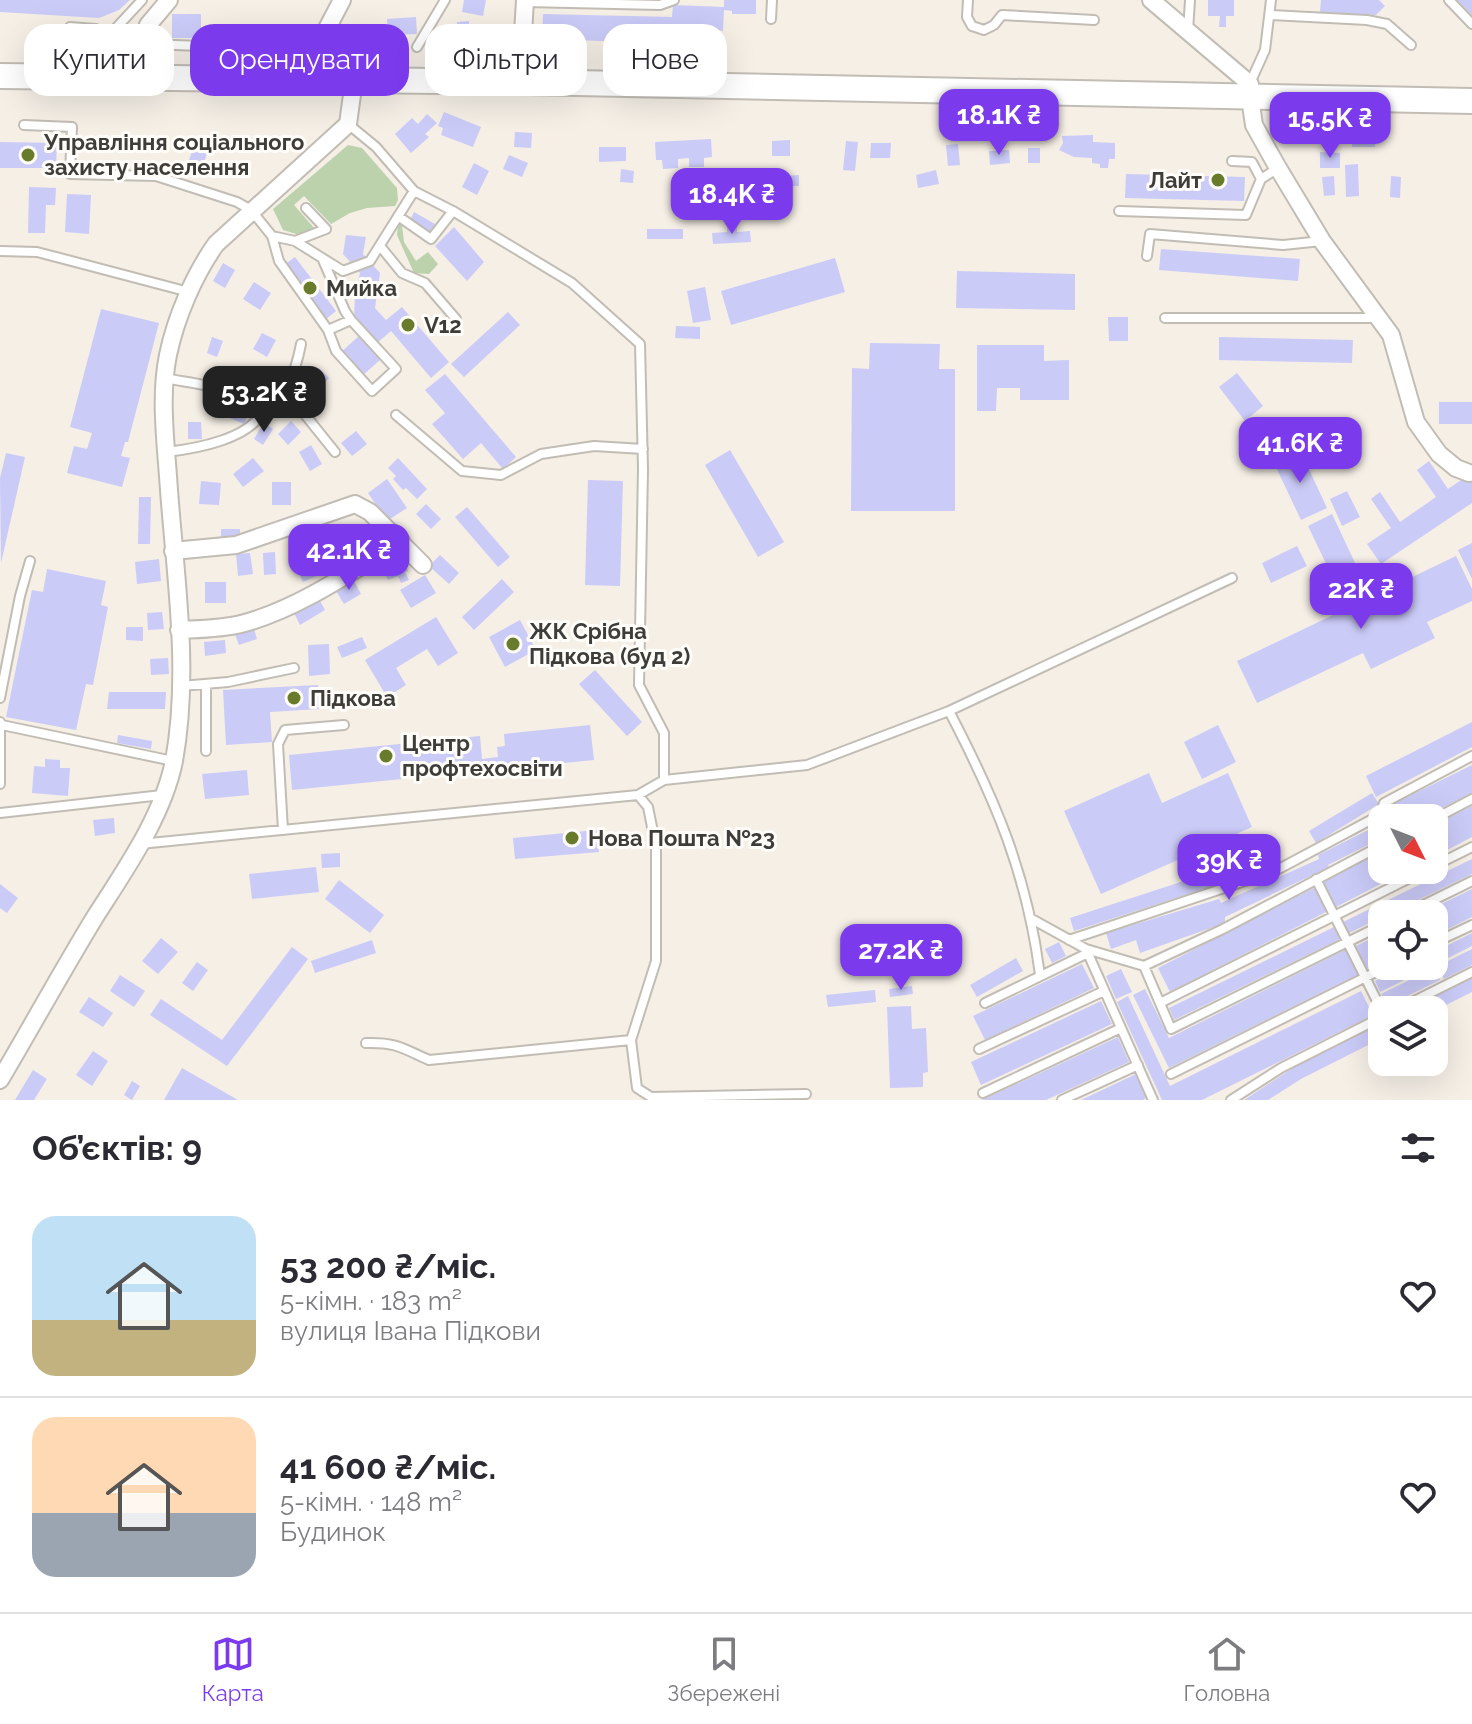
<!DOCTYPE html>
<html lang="uk">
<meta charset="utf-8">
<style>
body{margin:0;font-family:Raleway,sans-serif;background:#f2f2f3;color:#2b2b33;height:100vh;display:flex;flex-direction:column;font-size:30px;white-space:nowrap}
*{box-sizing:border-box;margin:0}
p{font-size:26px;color:#7c7c81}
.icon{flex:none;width:44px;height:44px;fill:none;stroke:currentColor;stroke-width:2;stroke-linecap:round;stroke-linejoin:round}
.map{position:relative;height:1100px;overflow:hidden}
.panel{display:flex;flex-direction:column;background:#fff;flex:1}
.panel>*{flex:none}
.hud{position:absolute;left:24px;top:24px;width:800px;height:72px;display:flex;gap:16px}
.needle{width:52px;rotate:132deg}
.buttons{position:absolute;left:1368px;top:804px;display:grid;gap:16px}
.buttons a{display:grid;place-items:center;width:80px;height:80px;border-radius:16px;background:#fff;box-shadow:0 8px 32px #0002;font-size:40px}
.price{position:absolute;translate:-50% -68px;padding:0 18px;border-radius:16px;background:#7c3aed;color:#fff;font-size:26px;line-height:52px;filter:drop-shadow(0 2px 4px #0008)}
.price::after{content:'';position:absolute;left:50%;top:48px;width:24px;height:18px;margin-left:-12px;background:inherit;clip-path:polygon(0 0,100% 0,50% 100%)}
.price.active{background:#222;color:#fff}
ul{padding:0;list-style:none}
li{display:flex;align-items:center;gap:24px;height:200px;padding:0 32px}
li+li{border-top:2px solid #e1e1e2}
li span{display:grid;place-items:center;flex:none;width:224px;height:160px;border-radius:24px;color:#555}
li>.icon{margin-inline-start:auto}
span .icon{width:96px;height:96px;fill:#fffc;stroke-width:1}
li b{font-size:34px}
h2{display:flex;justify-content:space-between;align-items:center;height:96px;padding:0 32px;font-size:34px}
.tag{padding:0 28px;border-radius:24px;background:#fff;box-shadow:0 8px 32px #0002;font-size:28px;line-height:72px}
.tag.active{background:#7c3aed;color:#fff}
.dock{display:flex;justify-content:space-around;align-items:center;height:112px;border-top:2px solid #e1e1e2;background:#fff;font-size:22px;color:#7c7c81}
.dock a{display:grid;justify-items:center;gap:4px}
.dock .active{color:#7c3aed}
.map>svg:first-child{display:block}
.green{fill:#bcd2ac}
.building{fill:#cbcbf8}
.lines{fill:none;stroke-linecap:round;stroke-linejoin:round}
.service-casing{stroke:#c2bdb4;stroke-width:12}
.minor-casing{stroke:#c2bdb4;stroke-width:20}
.primary-casing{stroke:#c2bdb4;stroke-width:28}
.service{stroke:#fff;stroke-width:8}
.minor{stroke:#fff;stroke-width:16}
.primary{stroke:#fff;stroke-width:24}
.poi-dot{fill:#677b2b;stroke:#fffdf9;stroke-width:3}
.labels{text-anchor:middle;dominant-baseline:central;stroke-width:6;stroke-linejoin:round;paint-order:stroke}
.poi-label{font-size:22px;font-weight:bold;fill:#3f3d39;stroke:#fffdf9;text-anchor:start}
</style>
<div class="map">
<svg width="1472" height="1100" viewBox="0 0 1472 1100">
<rect width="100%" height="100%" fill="#f5efe6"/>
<path class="green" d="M348,145L362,148L397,188L398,200L395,206L367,208L350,213L331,224L304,196L294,205L315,229L303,236L283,230L273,209Z
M398,225H402L404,242L416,261L428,252L438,264L429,274L414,273L397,235Z"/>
<path class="building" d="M0,0H130L119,10L99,18L0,12Z
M464,0H486L483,16L462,12Z
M724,0H756V14H732V11L724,10L723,31L705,28V31H690V28H679V30H672V28L664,27V43L542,39L543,14L672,17L673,5L724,7Z
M1208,0H1234V16H1226V27H1219L1220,16H1208Z
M1321,0H1379L1385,6L1376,15L1320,12Z
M1457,0H1472V15Z
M172,14H201V38H172Z
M416,17L417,34L388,35L387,19Z
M469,21V42L444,43V31L457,30V22Z
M483,29L503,31L502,44L482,42Z
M444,112L481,127L473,147L441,135L443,128L438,126Z
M427,114L437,123L425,134L429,137L411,153L395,134L412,118L418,124Z
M515,132L532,133L531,148L514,147Z
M1353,134H1375V147H1352Z
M1093,135V142L1115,143V159H1109L1108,168H1100V164L1092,163V158L1074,157L1059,150L1063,143L1062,136Z
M711,139L712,157L704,158V167H689V158L678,159V168L663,169L662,160H656L655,142Z
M790,140V156H772V141Z
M846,141L858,142L855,171L843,170Z
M0,142L57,143L56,168H0Z
M195,143L209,148L203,165L189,160Z
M871,143H891L890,158H870Z
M958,144L960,165L948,166L946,145Z
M599,147H626V161L599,162Z
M1028,148H1040V163H1028Z
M1009,150L1010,163L990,165L989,151Z
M1320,152L1340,153V168H1320Z
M509,155L528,163L522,177L503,169Z
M474,163L489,171L477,195L462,187Z
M1358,164L1359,196L1346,197L1345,165Z
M621,169L634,171L633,183L620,182Z
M936,170L939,184L918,188L916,175Z
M719,174V179L732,178V175L747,177L748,196L721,197L722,202L709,203V198H702V180L710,179L709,175Z
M754,174H772V184H754Z
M1126,174L1245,177L1244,201L1125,198Z
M799,175V186H784L783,176Z
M1334,176L1335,195L1324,196L1322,177Z
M1391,176L1401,177L1400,198L1390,197Z
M29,187L56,188L55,205H46L45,233H28Z
M67,194L91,195L89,234L65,232Z
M414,212L435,224L430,232L410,220Z
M737,225V232L750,231L751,242L713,244L712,233L727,232V226Z
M454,227L484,262L467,281L435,246Z
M647,229H683V239H647Z
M346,235L366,237L363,254L380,273L375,308L386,320L402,307L449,362L431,378L391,331L377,343L354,318L355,294L360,273L343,254Z
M1161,249L1300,259L1298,281L1159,270Z
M295,257L336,311L325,320L284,265Z
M835,258L845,292L731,325L721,291Z
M223,263L235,270L225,288L213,281Z
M957,271L1075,274V310L956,308Z
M254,282L271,293L260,310L243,299Z
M705,287L711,320L693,323L687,291Z
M101,309L159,323L128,442H125L121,456L130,458L122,487L67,473L74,446L87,449L92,433L70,427Z
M508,312L520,325L464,377L451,364Z
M1108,317H1128V341H1109Z
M676,326L700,327V339L675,338Z
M262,333L276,340L267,357L253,349Z
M360,335L381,359L362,376L340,353Z
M212,337L223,341L217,357L207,353Z
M1219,337L1353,340L1352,363L1219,360Z
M870,343L940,344L939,369H955V511H851L852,368L869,369Z
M977,345H1044V361L1069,360V400H1020V388H997L996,411H977Z
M319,368L329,378L317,391L307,382Z
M224,371L235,374L231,389L220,385Z
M252,371L281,388L274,400L245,384Z
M1237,373L1263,406L1245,421L1219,387Z
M445,374L516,457L503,469L481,443L463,459L432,424L445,413L425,390Z
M232,400L251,408L244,424L225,416Z
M1439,402H1472V424H1439Z
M291,421L301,432L288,445L278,434Z
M188,422H201L202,439H188Z
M264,423L273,429L263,445L254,439Z
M356,431L367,444L352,456L341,443Z
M311,445L322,464L310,471L299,452Z
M730,450L784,542L758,557L705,465Z
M1300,450L1327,508L1301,520L1274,463Z
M6,453L25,457L1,563L0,478Z
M253,458L264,471L243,487L233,474Z
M398,458L427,489L417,499L406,488L403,490L393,479L396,476L388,468Z
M1429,461L1448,489L1467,476L1472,483V503L1381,564L1367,544L1391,528L1371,499L1380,492L1400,522L1436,497L1417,470Z
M387,479L407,508L387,521L368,493Z
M588,480L623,481L620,586L585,585Z
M201,481L221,483L219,505L199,504Z
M272,482H291V505H272Z
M1347,491L1360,517L1342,526L1330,499Z
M139,497H151L150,544H138Z
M426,504L441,519L431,529L416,514Z
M467,507L510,557L498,567L455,517Z
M1332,514L1357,567L1333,578L1308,526Z
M221,529H240V541H221Z
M330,530L334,543L305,552L301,539Z
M382,532L387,544L372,550L367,539Z
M1472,543V579L1458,550Z
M1297,546L1307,566L1271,583L1262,563Z
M275,552L276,574L264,575L263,553Z
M250,553L253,574L238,576L236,554Z
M440,555L459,573L449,584L429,566Z
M1456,556L1472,589V601L1427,622L1435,638L1371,669L1363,653L1257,703L1237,661Z
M403,558L408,571L405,572L409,580L401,583L398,576L388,580L382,568Z
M159,559L161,581L137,584L135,562Z
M305,560L308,567L316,563L321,574L303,582L295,565Z
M47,569L106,581L101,605L108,607L93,685L86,684L76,730L6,717L32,590L43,592Z
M425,575L436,593L411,608L400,590Z
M502,579L514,592L474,630L462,617Z
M354,581L361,594L344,604L336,591Z
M205,582H226V603H205Z
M319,599L325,610L300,625L294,613Z
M162,612L164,629L148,630L147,613Z
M436,617L458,653L438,666L427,649L396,668L406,685L387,697L365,660Z
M520,620L536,650L505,667L489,637Z
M253,625L257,639L239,645L234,632Z
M126,627H143V641L126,640Z
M362,637L367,648L342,658L337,647Z
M225,640L226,653L205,656L204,642Z
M329,644L330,674L309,676L308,645Z
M168,658L169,674L151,675L150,659Z
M595,670L642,722L627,736L579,684Z
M318,685L319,709L270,712L272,742L226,745L223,690Z
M109,692H166L165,709H107Z
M1472,722V747L1376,797L1366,776Z
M590,725L594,760L292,790L289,755L480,736L482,759L498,757L497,747L505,746L504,734Z
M1218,725L1236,762L1202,779L1184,742Z
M118,735L152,741L151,749L117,743Z
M45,759L60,760V768H70L68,796L32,793L34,766L45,767Z
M1472,765V793L1421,818H1392L1387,807Z
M247,770L249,795L205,799L202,774Z
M1149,773L1162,803L1228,773L1252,827L1101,894L1064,811Z
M1372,793L1379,804L1316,843L1309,831Z
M1472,806V837L1434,857V825Z
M114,818L115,833L95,836L93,820Z
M1382,823V838L1328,865L1329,867L1225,917V923L1140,953L1136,940L1111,949L1106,933L1219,899L1221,903L1319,859L1318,855Z
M597,830L599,852L515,859L513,838Z
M1382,851V870H1408L1336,907L1323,882Z
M340,853V867L322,868L321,854Z
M1267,854L1272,867L1074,931L1070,918Z
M1472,859V874L1389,914H1382V917L1349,933L1343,922Z
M316,867L319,892L252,899L249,874Z
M339,880L384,915L370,933L325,899Z
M0,884L18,898L7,913L0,908Z
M1316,887L1328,911L1170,992L1158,968Z
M1472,889V917L1434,936V914H1421Z
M1336,926L1342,938L1174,1020L1169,1008Z
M1382,933V962L1367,969L1356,946Z
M1472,933V946L1434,965V952Z
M161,938L178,952L158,974L142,961Z
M372,940L376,953L315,973L311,961Z
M1059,942L1066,956L1052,963L1045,949Z
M292,947L308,959L227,1066L150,1015L161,999L222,1040Z
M1347,949L1359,974L1169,1068L1133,995L1145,989L1169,1038Z
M1472,949V965L1444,979L1438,966Z
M1016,958L1023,971L977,997L970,985Z
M197,962L208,970L193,991L182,983Z
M1082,964L1094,988L985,1040L973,1016Z
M1405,966H1433L1380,992L1375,981Z
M1434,968L1440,980L1387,1006L1381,994Z
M1121,969L1132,992L1116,999L1106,976Z
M120,975L145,991L134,1007L110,991Z
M1472,978V992L1434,1011L1407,1010Z
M912,986L913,994L890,997L889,989Z
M875,990L876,1002L828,1007L826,995Z
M1361,991L1373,1015L1202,1100H1162L1117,1002L1128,996L1170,1086Z
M89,997L113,1013L103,1027L79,1012Z
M1101,1001L1112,1024L981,1085L971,1062Z
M911,1006L912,1029L926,1028L928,1072L923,1073V1087L890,1088L887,1007Z
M1382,1023V1038L1301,1079L1268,1100H1244L1296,1066Z
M1118,1037L1129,1062L1046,1100H982Z
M93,1051L108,1061L92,1086L76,1075Z
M182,1068L238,1100H164Z
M33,1070L47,1079L34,1100H15Z
M1136,1074L1146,1098L1143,1100H1081Z
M132,1081L140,1086L132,1100L124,1095Z"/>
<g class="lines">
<defs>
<path id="service" d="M968,0L967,17L972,26L984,30L994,25L1002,15L1094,20
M1449,0L1472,24
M525,2L660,5L674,0
M1271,15L1367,20L1387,24L1411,45
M771,19L772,0
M70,27L96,29L99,45
M1188,31L1190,0
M105,40L142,0
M417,47L445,0
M84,74L85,60L105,40C174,47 244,48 313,44L321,40
M1250,83L1265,50L1271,0
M348,124L376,147L414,191L453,211L572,283L640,344L643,469L639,685L664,733V780
M24,125L72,127L70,174L156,176L237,202L251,210L272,236L279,261L328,330L351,320L396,369L372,391L336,351L328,330
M1232,161L1252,162L1261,179
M1119,211L1246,215L1261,179L1278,168
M398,216L431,239L453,211
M272,236L295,241L343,271L370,261L414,191
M295,241L326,229L306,208
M380,246L402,273L425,283L456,319
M0,251L37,252L189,292
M1147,256L1150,234L1283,245L1322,241
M323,260L345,311L351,320
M1165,318H1376
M165,378C188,383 250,389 263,409C253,439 194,449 166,452
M286,391L335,452
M396,415L462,471L501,475L541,454L594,446L643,449
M261,418C286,397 295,375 301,344
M206,684V751
M181,686L228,682L294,668
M0,698L20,596L30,561
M949,711C996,801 1027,874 1040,975
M0,722V784
M2,725L173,761
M638,795L648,807L656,847V961L631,1040L637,1088L651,1097L806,1094
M0,813L162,795
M1434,819L1472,799
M283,830L278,744L285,730L344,725
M140,844L638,795L664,780L807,765L949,711L1232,578
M1434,866L1472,847
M1316,879L1382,1011
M1405,914L1472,881
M1030,918L1086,949L1153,1100
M1069,940L1275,871L1380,815L1384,803L1472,756
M1434,943L1472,925
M1086,949L1144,966L1171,1029L1382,925
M1144,966L1223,929L1382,845
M985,1003L1088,953
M1160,1003L1426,870
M1396,1010L1472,972
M366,1043C396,1042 402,1048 429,1060L631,1040
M979,1049L1104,991
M1171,1074L1388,966
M983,1093L1121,1028
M1062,1100L1138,1065
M1231,1100L1281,1068L1382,1017"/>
<path id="minor" d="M1151,0L1250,84
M321,40L342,0
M141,44L148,25L169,0
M525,82L522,51L525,0
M1250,98L1254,125L1278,168L1322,241L1391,335L1416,422L1439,454L1456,468L1469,473
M173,551L236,545L355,504L370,512L423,565
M179,630C199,629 221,629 241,624C296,610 353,571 401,541
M0,1080C32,1026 62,971 95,917C125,870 163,816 174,761C191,668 174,569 168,476C165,436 160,394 168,355C176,317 194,275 216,244L348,124L354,80"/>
<path id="primary" d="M0,76L525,82L1472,101"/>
</defs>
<use href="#service" class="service-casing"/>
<use href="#minor" class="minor-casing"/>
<use href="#primary" class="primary-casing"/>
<use href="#service" class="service"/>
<use href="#minor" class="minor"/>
<use href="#primary" class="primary"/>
</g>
<g class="poi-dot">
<circle cx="28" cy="155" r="8"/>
<circle cx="1218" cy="180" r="8"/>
<circle cx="310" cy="288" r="8"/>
<circle cx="408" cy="325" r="8"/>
<circle cx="513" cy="644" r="8"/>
<circle cx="294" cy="698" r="8"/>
<circle cx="386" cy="756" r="8"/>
<circle cx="572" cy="838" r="8"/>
</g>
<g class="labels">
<g class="poi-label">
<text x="44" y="142">Управління соціального<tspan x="44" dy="25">захисту населення</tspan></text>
<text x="1202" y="180" text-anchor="end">Лайт</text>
<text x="326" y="288">Мийка</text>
<text x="424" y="325">V12</text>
<text x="529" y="631">ЖК Срібна<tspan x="529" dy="25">Підкова (буд 2)</tspan></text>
<text x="310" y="698">Підкова</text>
<text x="402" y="743">Центр<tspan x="402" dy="25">профтехосвіти</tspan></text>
<text x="588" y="838">Нова Пошта №23</text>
</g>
</g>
</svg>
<div class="buttons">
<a><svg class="needle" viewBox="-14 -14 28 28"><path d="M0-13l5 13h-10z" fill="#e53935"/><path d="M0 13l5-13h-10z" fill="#7c7c81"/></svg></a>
<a><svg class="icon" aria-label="locate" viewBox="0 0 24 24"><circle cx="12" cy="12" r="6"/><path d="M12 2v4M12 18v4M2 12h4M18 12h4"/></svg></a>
<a><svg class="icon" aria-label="layers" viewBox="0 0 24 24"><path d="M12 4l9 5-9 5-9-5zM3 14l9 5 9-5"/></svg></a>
</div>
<b class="price" style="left:999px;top:157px">18.1K ₴</b>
<b class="price" style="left:1330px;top:160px">15.5K ₴</b>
<b class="price" style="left:732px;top:236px">18.4K ₴</b>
<b class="price active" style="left:264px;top:434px">53.2K ₴</b>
<b class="price" style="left:1300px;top:485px">41.6K ₴</b>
<b class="price" style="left:349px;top:592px">42.1K ₴</b>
<b class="price" style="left:1361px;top:631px">22K ₴</b>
<b class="price" style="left:1229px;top:902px">39K ₴</b>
<b class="price" style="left:901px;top:992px">27.2K ₴</b>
<div class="hud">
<a class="tag">Купити</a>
<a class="tag active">Орендувати</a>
<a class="tag">Фільтри</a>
<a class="tag">Нове</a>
</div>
</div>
<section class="panel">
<h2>Об’єктів: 9<svg class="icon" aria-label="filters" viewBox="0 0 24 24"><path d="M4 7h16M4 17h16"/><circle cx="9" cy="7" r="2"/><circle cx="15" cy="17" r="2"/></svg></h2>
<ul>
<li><span style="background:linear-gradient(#bfe0f5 65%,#c2b280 0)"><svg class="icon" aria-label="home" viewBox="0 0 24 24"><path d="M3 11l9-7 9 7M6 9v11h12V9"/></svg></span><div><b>53 200 ₴/міс.</b><p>5-кімн. · 183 m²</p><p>вулиця Івана Підкови</p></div><svg class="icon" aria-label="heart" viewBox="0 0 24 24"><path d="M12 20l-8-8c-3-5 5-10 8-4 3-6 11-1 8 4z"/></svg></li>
<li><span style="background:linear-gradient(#ffd9b3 60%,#9aa5b1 0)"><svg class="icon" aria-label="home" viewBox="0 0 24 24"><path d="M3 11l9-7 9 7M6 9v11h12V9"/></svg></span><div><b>41 600 ₴/міс.</b><p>5-кімн. · 148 m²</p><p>Будинок</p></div><svg class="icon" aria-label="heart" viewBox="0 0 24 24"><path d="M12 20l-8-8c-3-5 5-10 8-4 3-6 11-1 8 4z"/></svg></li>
</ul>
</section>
<nav class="dock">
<a class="active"><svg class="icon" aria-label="map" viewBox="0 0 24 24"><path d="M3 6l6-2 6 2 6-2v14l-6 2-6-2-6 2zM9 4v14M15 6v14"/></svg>Карта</a>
<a><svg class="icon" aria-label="saved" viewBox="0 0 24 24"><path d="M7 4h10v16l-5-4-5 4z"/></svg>Збережені</a>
<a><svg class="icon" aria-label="home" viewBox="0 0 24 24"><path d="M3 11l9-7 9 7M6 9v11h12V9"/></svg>Головна</a>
</nav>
